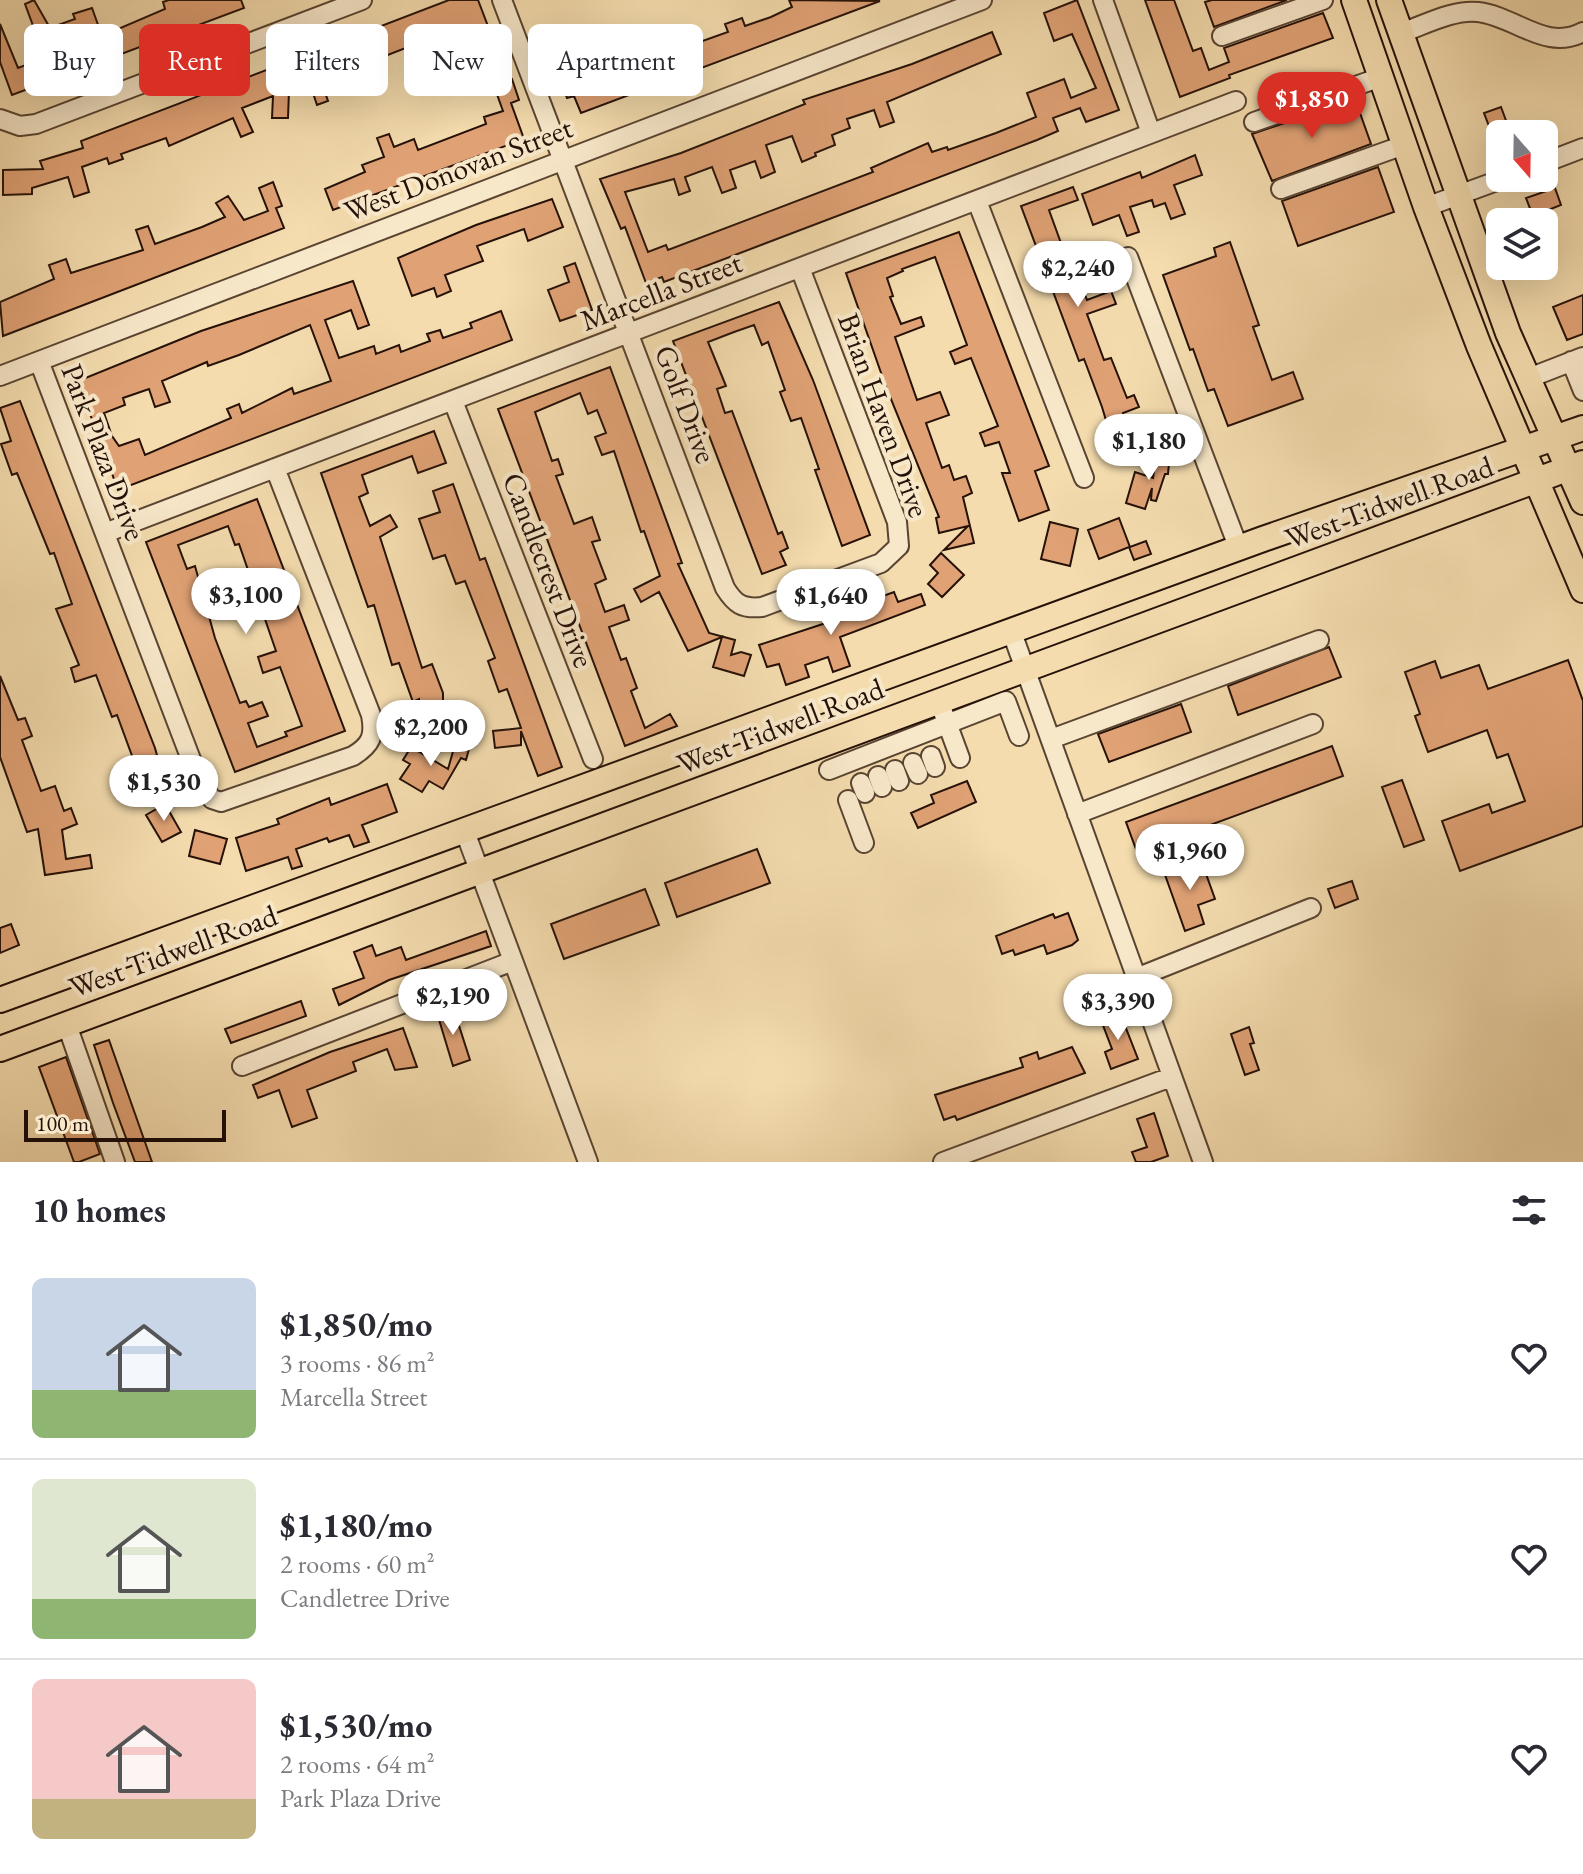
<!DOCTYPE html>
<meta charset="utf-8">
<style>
body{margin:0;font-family:"EB Garamond",serif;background:#f2f2f3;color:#2b2b33;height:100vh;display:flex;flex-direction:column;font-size:30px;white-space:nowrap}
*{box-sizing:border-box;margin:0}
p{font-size:26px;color:#7c7c81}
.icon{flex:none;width:44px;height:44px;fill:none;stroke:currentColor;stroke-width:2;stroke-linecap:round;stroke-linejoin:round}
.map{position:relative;height:1162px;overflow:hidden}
.details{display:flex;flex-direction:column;background:#fff;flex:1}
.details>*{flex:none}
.banner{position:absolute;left:24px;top:24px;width:800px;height:72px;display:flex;gap:16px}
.needle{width:52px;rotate:160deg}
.buttons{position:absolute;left:1486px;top:120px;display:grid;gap:16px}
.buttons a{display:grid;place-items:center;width:72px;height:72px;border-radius:12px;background:#fff;box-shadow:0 8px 32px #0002;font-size:40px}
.scale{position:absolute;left:24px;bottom:20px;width:202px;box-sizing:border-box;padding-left:8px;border:4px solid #251108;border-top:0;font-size:22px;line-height:28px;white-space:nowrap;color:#251108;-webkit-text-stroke:6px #f8e8ca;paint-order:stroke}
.price{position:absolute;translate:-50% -68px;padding:0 18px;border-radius:28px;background:#fff;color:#222;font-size:26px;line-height:52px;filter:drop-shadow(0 2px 4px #0008)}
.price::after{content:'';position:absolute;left:50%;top:48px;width:24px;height:18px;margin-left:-12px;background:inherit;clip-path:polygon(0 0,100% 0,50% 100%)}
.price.current{background:#d93025;color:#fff}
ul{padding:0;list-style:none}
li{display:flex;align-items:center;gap:24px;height:200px;padding:0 32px}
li+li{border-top:2px solid #e1e1e2}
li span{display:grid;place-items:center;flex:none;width:224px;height:160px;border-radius:12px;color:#555}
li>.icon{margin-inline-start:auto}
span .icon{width:96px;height:96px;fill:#fffc;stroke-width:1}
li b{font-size:34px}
h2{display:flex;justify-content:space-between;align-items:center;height:96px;padding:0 32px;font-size:34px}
.tag{padding:0 28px;border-radius:12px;background:#fff;box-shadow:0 8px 32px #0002;font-size:28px;line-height:72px}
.tag.current{background:#d93025;color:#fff}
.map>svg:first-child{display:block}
.building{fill:#e0a275;stroke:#251108;stroke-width:2;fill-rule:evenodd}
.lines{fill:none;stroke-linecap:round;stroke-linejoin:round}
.minor-casing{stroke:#594432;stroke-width:22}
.major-casing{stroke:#251108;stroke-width:28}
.minor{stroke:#f8e8ca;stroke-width:18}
.major{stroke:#f4dcae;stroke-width:24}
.labels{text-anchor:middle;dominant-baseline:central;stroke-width:8;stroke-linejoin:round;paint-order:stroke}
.street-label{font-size:30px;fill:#251108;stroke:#f8e8ca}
</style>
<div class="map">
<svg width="1583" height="1162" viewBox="0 0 1583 1162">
<rect width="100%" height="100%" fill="#f4dcae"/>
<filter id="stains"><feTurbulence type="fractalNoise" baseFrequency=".0025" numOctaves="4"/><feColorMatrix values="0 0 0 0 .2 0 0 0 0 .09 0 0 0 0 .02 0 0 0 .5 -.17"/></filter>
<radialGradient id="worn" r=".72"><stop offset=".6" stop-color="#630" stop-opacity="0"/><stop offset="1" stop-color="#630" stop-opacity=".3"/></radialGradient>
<path class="building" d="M34,0L50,28L75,19L73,14L92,8L102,36L165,9L163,2L169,0H241L244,8L12,95L0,62V24L18,68L45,58L25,4Z
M449,0H478L494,42L476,49L469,33L457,38L454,29L321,81L328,101L317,105L310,84L289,91L288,118H272L273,96L242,108L253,132L241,137L233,118L169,146L166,138L121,154L123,159L109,164L107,158L82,167L89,192L74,197L68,177L32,188V194L3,195V170L43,169L40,161L83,148L81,141Z
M789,0L880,1L581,113L574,96L567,98L561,81L575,76L580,90L630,71L628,65L645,58L643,53L660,46L664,56L687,48L685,42L695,38L697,43L728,32L725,24L742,18L745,26L771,17L792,7Z
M1077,0L1119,110L1086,122L1080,108L1053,118L1058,131L1037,140L664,282L662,277L646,283L625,227L621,229L600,179L681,153L805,104L803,100L912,64L992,32L1001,54L887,102L894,122L880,127L874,110L847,119L850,128L832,135L835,145L815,153L816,156L802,162L792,136L766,145L775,172L761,178L755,161L730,170L736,188L722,193L712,167L685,177L690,191L679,195L674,179L625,192L648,252L666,245L668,250L873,172L871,168L928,143L932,152L947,147L948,150L996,133L1036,117L1027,93L1064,79L1071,98L1096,88L1072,34L1054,41L1044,13Z
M1145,0H1174L1193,51L1201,48L1209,70L1229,62L1224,48L1323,13L1333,38L1229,75L1230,78L1180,97Z
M1212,0H1287L1214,27L1205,2Z
M512,79L519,100L511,103L524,139L333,210L325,189L365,172L362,165L384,157L377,138L389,134L394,147L414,139L418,150L486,124L484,117L503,111L494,86Z
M1355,99L1371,144L1272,181L1252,134Z
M1501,107L1511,134H1492L1484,113Z
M1195,155L1202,175L1174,185L1185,214L1171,219L1165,203L1154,207L1152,200L1130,207L1139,232L1127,236L1119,215L1093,225L1082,194L1140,172L1142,178Z
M1378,167L1394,212L1298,246L1282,201Z
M273,182L282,206L276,208L284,228L3,336L0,302L54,279L49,265L66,259L71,273L143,250L136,230L148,226L155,244L202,227L225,217L216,203L228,196L244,220L268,211L259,188Z
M1073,187L1078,200L1049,210L1074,279L1078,277L1087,300L1111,291L1116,304L1087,314L1104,360L1111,358L1127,398L1134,395L1139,407L1123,413L1129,431L1111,437L1102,407L1084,359L1079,361L1021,206Z
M1555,188L1561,205L1533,216L1526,198Z
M552,199L563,227L528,241L524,229L477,246L483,261L445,275L451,291L437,297L434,288L412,296L398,258L476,225Z
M959,232L1049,466L1035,471L1049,510L1019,521L1002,473H1010L999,442L985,446L980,433L998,426L971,358L955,364L950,352L967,345L935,257L902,269L903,271L887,278L893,296L890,297L901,324L921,317L924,326L895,337L917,400L940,392L949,415L926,423L942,468L949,465L954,480L966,476L972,493L963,497L974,543L944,550L968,526L939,533L936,518L939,517L886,387L846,273Z
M1230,242L1259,325L1253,327L1272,380L1293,372L1303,399L1228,426L1214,389L1208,391L1193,349L1190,350L1163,275L1216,256L1214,248Z
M575,263L592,310L560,321L548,290L569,282L564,267Z
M353,281L369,325L358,329L351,310L325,320L339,358L374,346L376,354L399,345L401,352L430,341L427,334L440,330L443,338L472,328L470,323L501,311L512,340L118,490L78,381L201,331ZM310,325L331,381L294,394L292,388L242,413L239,404L227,409L231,418L145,455L139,439L119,446L112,436L104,413L125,405L123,398L149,389L155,407L170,402L162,381L207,362L208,366L239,355Z
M1583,295V334L1567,340L1553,307Z
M779,302L813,380L870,535L842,546L815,470L819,469L801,418L791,421L780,392L785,390L768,342L762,345L754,325L734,332L708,342L726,386L717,389L725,413L732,411L778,534L782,532L788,548L780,552L786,565L762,574L673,341Z
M610,367L682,563L678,564L709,633L735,640L731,655L741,652L751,655L744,676L713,667L722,637L688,651L659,592L641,602L634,589L660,576L644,531L641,532L614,451L602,455L595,437L606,433L597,410L588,414L580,393L535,412L552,461L558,459L563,474L556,476L574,524L592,517L600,540L592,542L606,579L595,584L605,612L624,605L629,620L609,627L621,660L626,658L637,688L631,691L645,728L670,714L677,726L625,746L498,409Z
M20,401L155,748L165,784L145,791L117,715L112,717L96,675L75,682L71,668L79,665L56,609L72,604L54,553L50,554L17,473L12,475L1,444L11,441L0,408Z
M434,431L446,463L418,473L412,456L362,475L368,493L359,497L370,526L390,515L397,527L380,537L422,668L432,664L443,693V740H420L419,699L413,702L399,663L392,665L374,605L368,607L321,473Z
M1157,451L1170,452L1168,474H1165L1156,501L1151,500L1152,488L1145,509L1126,503L1135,472L1153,478Z
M453,484L480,560L485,558L562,767L538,776L521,731V745L495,748L493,731L521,728L507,689L499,692L488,661L495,658L465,581L456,584L445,555L433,559L419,519L440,512L433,491Z
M257,499L345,731L235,772L146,542ZM228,526L235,545L239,544L276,651L258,657L263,673L280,667L302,726L285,732L287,736L257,747L248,723L268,716L262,702L249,707L246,701L240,703L215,638L195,566L187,569L178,545Z
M1119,518L1130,547L1146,541L1151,554L1134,560L1129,547L1099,559L1088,530Z
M1050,522L1078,529L1070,566L1041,559Z
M941,553L964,575L942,597L928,584L938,573L930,565Z
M894,592L898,602L921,594L925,605L840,637L850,666L833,672L828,657L805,665L809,677L786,685L779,664L767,667L759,645L841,618L839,612Z
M1329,647L1341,677L1238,715L1228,686Z
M1568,660L1583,701V826L1460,871L1442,821L1489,804L1492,813L1525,801L1508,754L1497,758L1487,730L1428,752L1415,716L1420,714L1405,672L1435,661L1441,678L1479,665L1488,689Z
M0,676L18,720L25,718L32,736L22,740L41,791L55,786L64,811L71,808L77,824L62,830L66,859L90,855L92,868L45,875L38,829L27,832L0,757Z
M1181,704L1191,732L1109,762L1098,734Z
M456,741L470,745L466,760L461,758L443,789L429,781L422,792L400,779L410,764L403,760L411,747L448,769Z
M1332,746L1343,776L1137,852L1126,822Z
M1402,780L1424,840L1404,847L1382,787Z
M967,781L976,802L918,828L911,813L934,803L931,795Z
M387,784L397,812L362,825L369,842L354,847L349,835L329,842L327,838L296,849L302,866L292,869L288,857L246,871L236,838L279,824L277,819L329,798L331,805Z
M165,804L181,832L162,842L146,815Z
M195,830L227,839L220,864L189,856Z
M757,849L770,883L677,917L665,883Z
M1201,860L1215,899L1198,905L1204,924L1185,931L1164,872Z
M1352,881L1358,899L1335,908L1328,889Z
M645,889L659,925L564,959L551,924Z
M1068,913L1078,940L1072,945L1047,954L1044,945L1015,955L1013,950L1002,954L996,936L1053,914L1055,918Z
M11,924L19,945L0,953V928Z
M486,931L491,946L389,980L339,1005L333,989L364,978L354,952L372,945L376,956L401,947L406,960Z
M301,1001L306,1016L231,1043L225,1029Z
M453,1007L470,1060L453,1066L437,1013Z
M1120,1013L1138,1059L1111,1069L1105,1052L1112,1049L1101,1020Z
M1249,1027L1254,1043L1250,1044L1259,1070L1245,1075L1231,1034Z
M403,1028L417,1067L395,1070L387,1049L353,1062L356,1071L307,1090L317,1118L292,1127L279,1090L258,1098L253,1085L330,1052Z
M109,1040L146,1145L152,1162H135L113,1103L94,1045Z
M1072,1047L1085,1073L957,1120L955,1116L944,1120L935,1095L1023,1067L1020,1058L1037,1052L1039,1059Z
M66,1057L100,1154L79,1162H74L39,1067Z
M1154,1113L1168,1156L1151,1162H1136L1132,1152L1147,1147L1137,1119Z"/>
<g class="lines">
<defs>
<path id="minor" d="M502,0L725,588C735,604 742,609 762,607L881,563L899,546L897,522L800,268
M1103,0L1151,133
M1401,33C1424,25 1454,9 1478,12C1515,16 1546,52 1583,32
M1222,36L1323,0
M0,119L20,126L36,124L362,0
M1254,122L1381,77
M1544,163L1583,148
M1281,189L1404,145
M977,201L1084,478
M1426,207L1505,178
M1128,257L1239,549
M39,361L200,783L212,799L221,802L353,756C371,745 375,736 371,715L275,468
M1571,361L1583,391
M0,376L982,0
M1529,378L1583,357
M453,401L593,759
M105,533L1236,101
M1011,630L1203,1162
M943,712L960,758
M1051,739L1319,640
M931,756L935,767
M913,763L918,774
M829,770L1006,701L1019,736
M895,770L899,781
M878,776L882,787
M861,783L865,793
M848,800L864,843
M1077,814L1313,724
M465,832L588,1162
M1136,978L1311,908
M67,1025L115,1162
M242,1066L513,961
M943,1162L1171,1077"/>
<path id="major" d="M1354,0L1426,207L1479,346L1583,590
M1389,0L1508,333L1583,502
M0,1000L1263,539L1583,428
M0,1049L1583,463"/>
</defs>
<use href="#minor" class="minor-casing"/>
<use href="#major" class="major-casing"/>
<use href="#minor" class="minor"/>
<use href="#major" class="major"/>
</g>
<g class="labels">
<g class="street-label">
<text transform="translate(458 169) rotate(-21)">West Donovan Street</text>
<text transform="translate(661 291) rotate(-21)">Marcella Street</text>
<text transform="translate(686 404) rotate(69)">Golf Drive</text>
<text transform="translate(884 415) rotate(70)">Brian Haven Drive</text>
<text transform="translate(104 452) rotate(69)">Park Plaza Drive</text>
<text transform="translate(1389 502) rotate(-20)">West Tidwell Road</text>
<text transform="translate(549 570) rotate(69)">Candlecrest Drive</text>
<text transform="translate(780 726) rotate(-21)">West Tidwell Road</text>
<text transform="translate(173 951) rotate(-20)">West Tidwell Road</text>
</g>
</g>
<rect width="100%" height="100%" filter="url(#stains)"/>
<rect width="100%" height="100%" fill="url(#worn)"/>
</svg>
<div class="buttons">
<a><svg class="needle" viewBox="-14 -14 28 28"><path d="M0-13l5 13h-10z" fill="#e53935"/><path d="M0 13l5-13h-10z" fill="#7c7c81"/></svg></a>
<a><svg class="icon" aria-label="layers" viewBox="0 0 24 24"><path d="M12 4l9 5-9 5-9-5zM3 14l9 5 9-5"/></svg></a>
</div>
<div class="scale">100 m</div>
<b class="price current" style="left:1312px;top:140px">$1,850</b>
<b class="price" style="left:1078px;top:309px">$2,240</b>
<b class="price" style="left:1149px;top:482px">$1,180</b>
<b class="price" style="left:246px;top:636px">$3,100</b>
<b class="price" style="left:831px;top:637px">$1,640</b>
<b class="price" style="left:431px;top:768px">$2,200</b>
<b class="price" style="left:164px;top:823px">$1,530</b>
<b class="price" style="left:1190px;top:892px">$1,960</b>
<b class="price" style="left:453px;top:1037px">$2,190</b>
<b class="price" style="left:1118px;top:1042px">$3,390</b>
<div class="banner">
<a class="tag">Buy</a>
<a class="tag current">Rent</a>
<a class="tag">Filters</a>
<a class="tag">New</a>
<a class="tag">Apartment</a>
</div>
</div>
<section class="details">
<h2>10 homes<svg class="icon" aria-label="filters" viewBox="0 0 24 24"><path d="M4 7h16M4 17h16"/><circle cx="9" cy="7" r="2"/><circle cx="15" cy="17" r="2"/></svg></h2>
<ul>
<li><span style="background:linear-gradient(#c9d6e8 70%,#8fb573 0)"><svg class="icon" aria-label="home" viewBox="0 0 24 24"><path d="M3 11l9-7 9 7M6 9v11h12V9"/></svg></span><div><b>$1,850/mo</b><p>3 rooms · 86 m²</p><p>Marcella Street</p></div><svg class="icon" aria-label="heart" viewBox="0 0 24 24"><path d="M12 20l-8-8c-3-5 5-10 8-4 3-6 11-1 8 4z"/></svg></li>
<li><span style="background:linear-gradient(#dfe7d0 75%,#8fb573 0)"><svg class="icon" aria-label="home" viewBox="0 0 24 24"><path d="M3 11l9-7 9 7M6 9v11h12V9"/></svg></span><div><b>$1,180/mo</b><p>2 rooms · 60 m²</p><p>Candletree Drive</p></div><svg class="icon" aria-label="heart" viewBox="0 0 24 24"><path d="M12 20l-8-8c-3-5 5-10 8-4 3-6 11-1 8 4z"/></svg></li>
<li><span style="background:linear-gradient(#f6c9c9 75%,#c2b280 0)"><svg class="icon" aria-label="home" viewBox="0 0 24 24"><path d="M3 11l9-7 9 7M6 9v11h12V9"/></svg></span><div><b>$1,530/mo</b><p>2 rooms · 64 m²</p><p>Park Plaza Drive</p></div><svg class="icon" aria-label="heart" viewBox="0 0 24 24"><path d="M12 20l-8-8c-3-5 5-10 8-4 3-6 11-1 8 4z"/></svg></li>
</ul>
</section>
